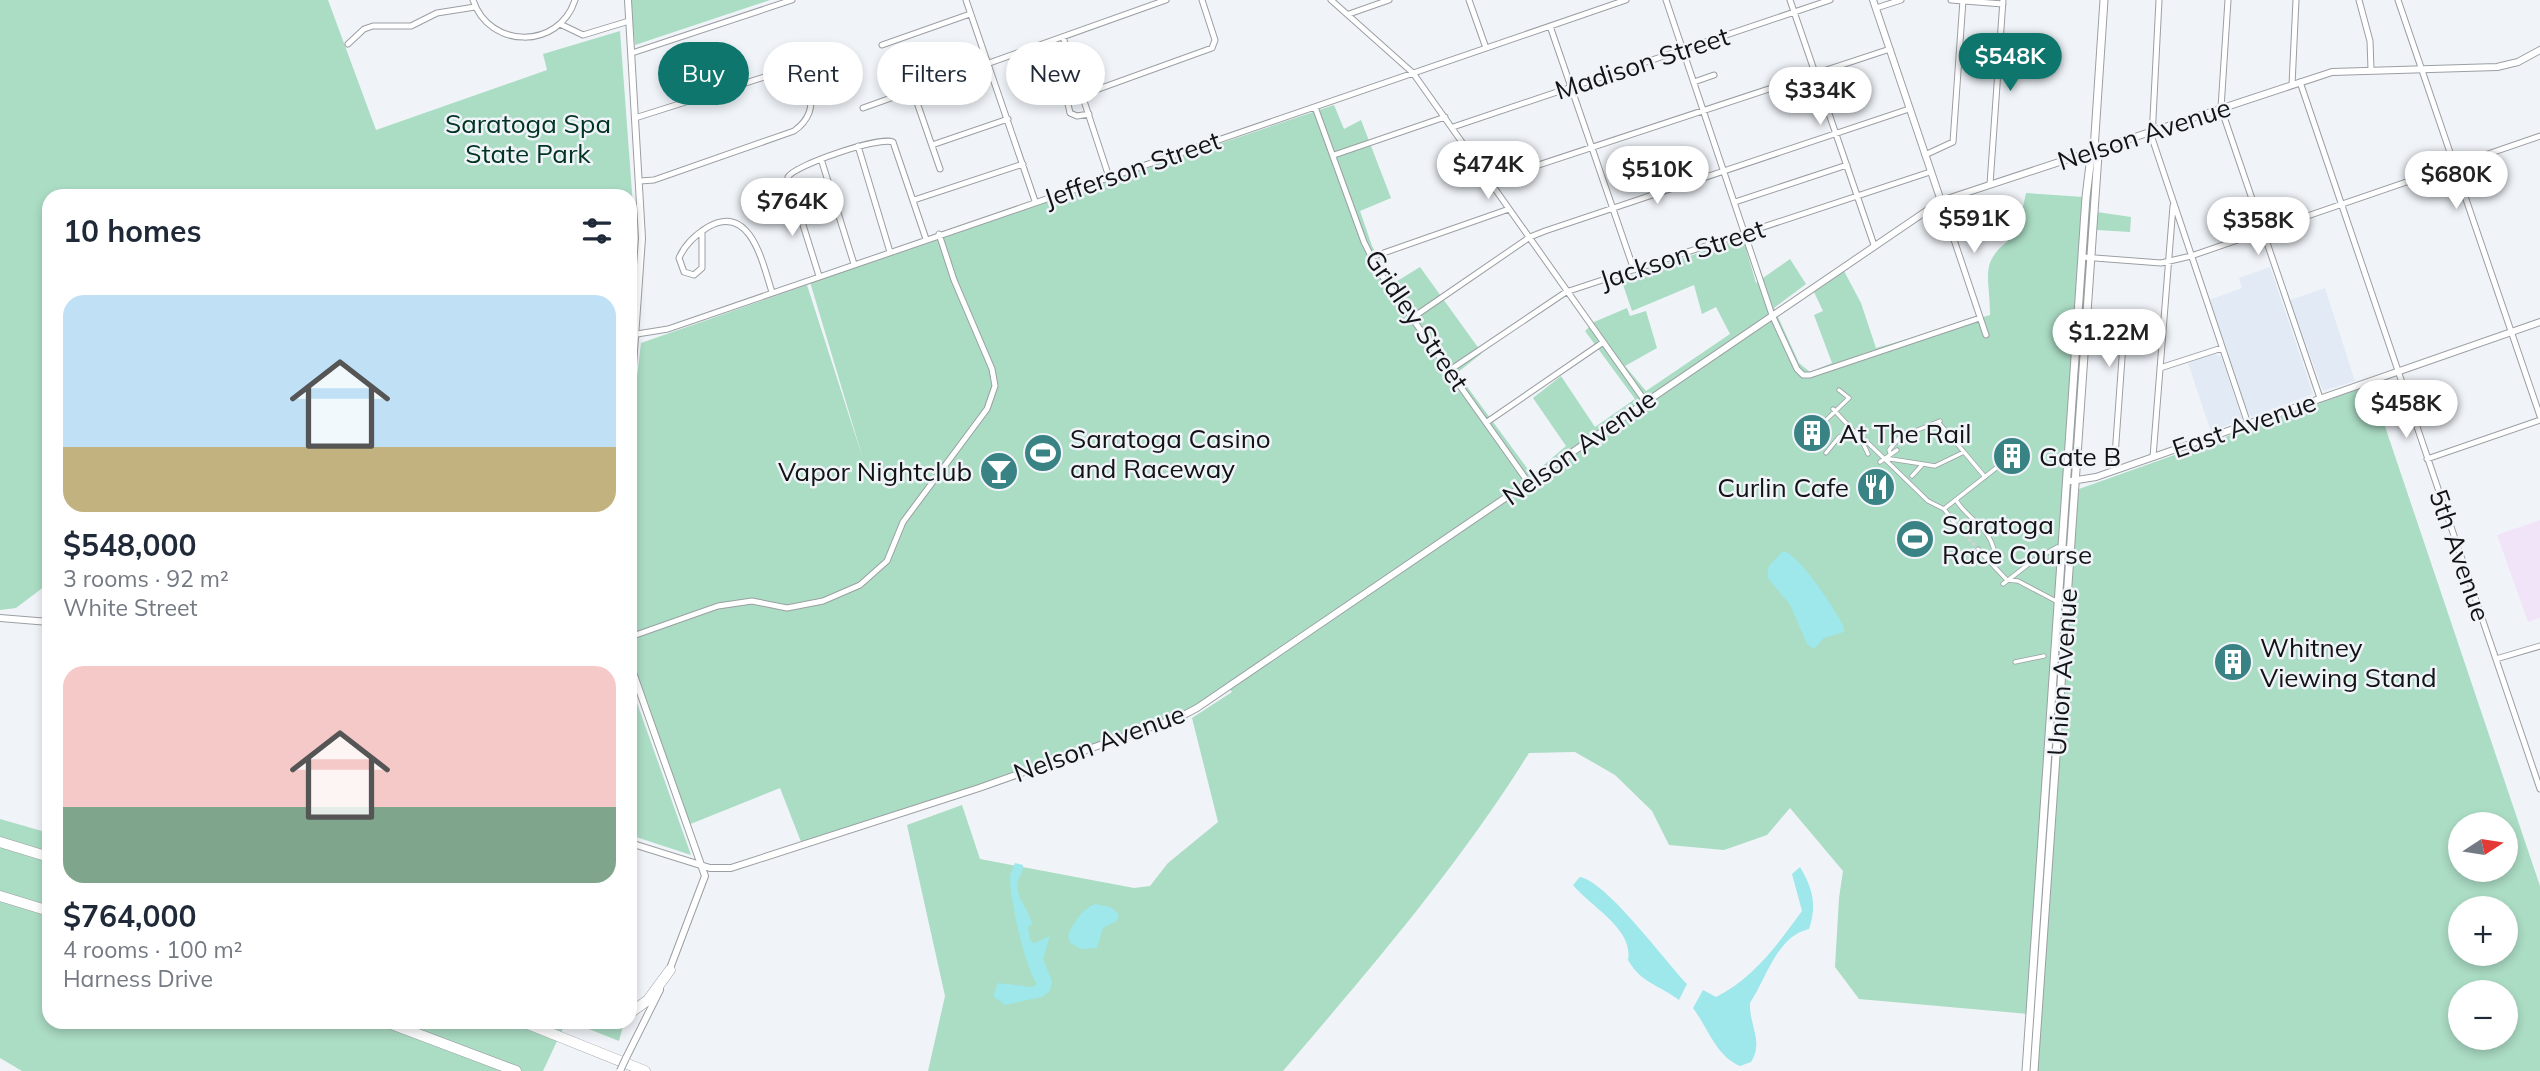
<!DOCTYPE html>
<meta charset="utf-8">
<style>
body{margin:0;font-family:Mulish,sans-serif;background:#f2f2f3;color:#1f2937;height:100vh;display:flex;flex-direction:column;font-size:26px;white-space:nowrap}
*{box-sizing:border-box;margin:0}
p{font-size:23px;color:#747a83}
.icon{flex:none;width:38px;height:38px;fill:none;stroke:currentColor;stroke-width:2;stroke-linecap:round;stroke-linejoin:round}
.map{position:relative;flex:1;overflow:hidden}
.details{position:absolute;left:42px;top:189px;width:595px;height:840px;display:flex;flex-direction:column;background:#fff;border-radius:21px;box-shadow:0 4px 10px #0003}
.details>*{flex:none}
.guide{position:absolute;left:658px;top:42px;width:665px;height:63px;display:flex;gap:14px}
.needle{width:46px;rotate:78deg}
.buttons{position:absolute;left:2448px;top:812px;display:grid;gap:14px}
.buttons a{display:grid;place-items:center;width:70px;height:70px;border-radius:50%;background:#fff;box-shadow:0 4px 10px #0003;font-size:35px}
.price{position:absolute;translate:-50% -60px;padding:0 16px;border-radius:24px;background:#fff;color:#222;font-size:23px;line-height:46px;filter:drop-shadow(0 2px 4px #0008)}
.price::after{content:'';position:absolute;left:50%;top:42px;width:21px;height:16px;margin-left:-10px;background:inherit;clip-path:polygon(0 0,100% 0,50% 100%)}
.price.on{background:#0f766e;color:#fff}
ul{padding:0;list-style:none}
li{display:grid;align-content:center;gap:14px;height:371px;padding:0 21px}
li span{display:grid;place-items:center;height:217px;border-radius:21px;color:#555}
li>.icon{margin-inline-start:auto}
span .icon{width:126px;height:126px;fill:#fffc;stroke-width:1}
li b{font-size:30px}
h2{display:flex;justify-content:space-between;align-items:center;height:84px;padding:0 21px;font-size:30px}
.tag{padding:0 24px;border-radius:32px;background:#fff;box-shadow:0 4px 10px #0003;font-size:24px;line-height:63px}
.tag.on{background:#0f766e;color:#fff}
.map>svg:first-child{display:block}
.built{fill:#e1eaf5}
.education{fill:#f2e4f8}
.green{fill:#abdcc4;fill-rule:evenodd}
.water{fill:#9ee7ea}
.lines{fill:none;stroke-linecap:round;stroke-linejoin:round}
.pedestrian-tunnel{stroke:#cfd2d7;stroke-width:3.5;stroke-dasharray:3.5 2;stroke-linecap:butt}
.pedestrian-casing{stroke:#9b9fa3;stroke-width:5}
.minor-casing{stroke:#9b9fa3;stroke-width:7}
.tertiary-casing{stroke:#9b9fa3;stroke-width:8}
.secondary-casing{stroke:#9b9fa3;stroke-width:9}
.motorway-casing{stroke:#9b9fa3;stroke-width:11}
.pedestrian{stroke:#fff;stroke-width:3.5}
.minor{stroke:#fff;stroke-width:5}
.tertiary{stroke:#fff;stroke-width:6}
.secondary{stroke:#fff;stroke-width:7}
.motorway{stroke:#fff;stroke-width:10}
.tertiary-bridge-casing{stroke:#9b9fa3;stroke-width:8;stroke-linecap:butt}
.tertiary-bridge{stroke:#fff;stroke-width:6}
.labels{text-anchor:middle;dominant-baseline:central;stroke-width:5;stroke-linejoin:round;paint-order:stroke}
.street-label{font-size:26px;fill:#121315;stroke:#f0f4f9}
.park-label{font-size:26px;fill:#032;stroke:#f0f4f9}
.poi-label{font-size:26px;fill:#121315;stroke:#f0f4f9;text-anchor:start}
</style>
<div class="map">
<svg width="2540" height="1071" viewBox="0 0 2540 1071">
<rect width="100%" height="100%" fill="#f0f4f9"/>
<path class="built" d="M2270,267L2313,394L2252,417L2247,413L2209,300L2242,288L2239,278Z
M2325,288L2355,381L2323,391L2290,300Z
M2214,354L2221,356L2242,419L2211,432L2188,363Z"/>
<path class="education" d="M2540,520V618L2528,622L2497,535Z"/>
<path class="green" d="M0,0H328L376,130L547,70L543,54L620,31L636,246L630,359V196H49V583L16,608L0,610Z
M630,0H770L635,45Z
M1334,105L1344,129L1361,120L1391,198L1360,211L1372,246L1394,283L1420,267L1482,353L1457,373L1532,475L1566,446L1533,398L1561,376L1595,427L1635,399L1585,331L1594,322L1627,308L1630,316L1646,311L1657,348L1625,366L1646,391L1730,334L1716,307L1702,314L1694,285L1632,311L1621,279L1743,238L1756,283L1790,259L1806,284L1774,308L1799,363L1810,372L1832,363L1814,315L1823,311L1814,292L1844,271L1861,303L1876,348L1990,315C1990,273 1977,262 2017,234L2026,193L2084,197L2063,489H2079L2371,385L2540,886V1071H2037L2039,1015L1859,999L1835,967L1839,898L1843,871L1790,808L1767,835L1724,850L1669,845L1652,811L1615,775L1575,752L1529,753C1458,867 1370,969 1283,1071H928L945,996L907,825L962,805L980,859L1134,888L1150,886L1168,863L1218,822L1192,718L1232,692L1227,686L1182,716L803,847L780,788L688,825L645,711L630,656V435L641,343L807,285L863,459L810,282ZM2460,824H2506V870H2460ZM2460,908H2506V954H2460ZM2460,992H2506V1038H2460Z
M2097,212L2131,217L2130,232L2096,230Z
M630,683L691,855L630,835Z
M0,819L49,833V1022H566L543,1071H22L0,1058Z
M571,1022H624L619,1041Z"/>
<path class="water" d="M1783,551C1800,555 1835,609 1844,627V632L1824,638L1814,649L1807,644L1790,605L1767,577L1769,566Z
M1015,863L1023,865C1023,873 1020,875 1018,881C1014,897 1030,910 1032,924L1028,927L1030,940L1034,943L1050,936L1043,959L1052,981L1050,991L1042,997L1005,1005L993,996L998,983L1032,987L1037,984C1025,969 1010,899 1010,878C1010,873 1013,868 1015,863Z
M1800,867C1813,889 1817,905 1809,929C1777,936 1766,979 1750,1003C1749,1025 1764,1042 1751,1062L1740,1066C1716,1056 1708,1028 1693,1008L1703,990L1716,997C1753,979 1778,944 1802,911L1792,874Z
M1580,877C1607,882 1665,961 1687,984L1679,1000C1658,984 1642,984 1628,960C1634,929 1590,906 1573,885Z
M1095,904L1110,907L1119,914L1117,921L1103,928L1097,948L1081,949L1070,943L1068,936C1072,924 1083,908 1095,904Z"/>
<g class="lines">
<path class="pedestrian-tunnel" d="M1954,522L1978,549"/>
<defs>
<path id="pedestrian" d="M1833,409L1861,439L1865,440L1928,501L1944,509L2005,461L2023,454
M1814,416L1823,423L1849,398L1839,390
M1938,422L1964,452
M1861,439L1868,454
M1826,453L1839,437L1854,432
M1890,453L1889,450L1900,437L1940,421
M1884,458L1923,464
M1880,462L1897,450
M1912,476L1923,464L1935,466L1964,452L1985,477
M1956,500C1967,519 1988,525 1994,550L1988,560L2007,580L2018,581L2056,601
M1944,509L1954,522
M1978,549L1988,560
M2040,557L2057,547L2070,548
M2003,584L2034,560
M2015,662L2044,656"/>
<path id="minor" d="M473,0C489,49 559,50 575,0
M966,0L1035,201
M1331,0L1413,73L1645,401
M1469,0L1486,48
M1666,0L1772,315L1797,369L1803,375H1810L1980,318
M1790,0L1874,245
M1951,0L2003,4
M2159,0L2152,138L2248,424
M2228,0L2221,108L2320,398
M2359,0L2370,41L2371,69
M2398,0L2540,416
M1876,8L1901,0
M1349,14L1389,0
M560,24L583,35L629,21
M1550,26L1634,270
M1063,37L1109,177
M348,44L364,29L373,26H411L437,13L475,7
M882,45L970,14
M632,53L792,0
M1694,82L1714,75
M2300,82L2540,789
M2292,85L2296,0
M913,91L940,169
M1082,93L1071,98L1068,104L1070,113L1077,116L1089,114
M1082,95L1212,48L1215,40L1202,0
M1315,107L1364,242L1378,270L1528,482
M863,108L1166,0
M635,118L774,74C810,74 825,109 794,131L654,180L640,181
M1453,127L1830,0
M932,145L1008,119
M858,146L890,252
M1334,155L1445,117
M1925,155L1953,142L1963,0
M822,162L854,264
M1490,181L1890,49
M1990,184L2003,0
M914,200L1023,164
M1941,201L1986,335
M1735,202L1847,165
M702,231V268L694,275L684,272L679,258C685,244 695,235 708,227C751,202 763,265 772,292
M1372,257L1509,209
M2082,257L2161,263L2191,256L2540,136
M819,276L788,177C793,166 879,136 893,142L926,239
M1412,318L1530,237L1545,231L1909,109
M637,334L668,329L1626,0
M2160,368L2222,348
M1450,370L1566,292L1930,172
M1487,422L1602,343
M2153,457L2173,206
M2427,459L2540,420
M2114,470L2124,330L2163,329
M630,637L718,606L752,601L787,608L823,601L860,585L887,561L903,522L987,409L995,386L992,369L954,280L939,234
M2496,659L2540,646"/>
<path id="tertiary" d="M628,0L642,238L630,408
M1873,0L1941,201
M2071,481L2096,477L2540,322
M0,618L49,622
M630,664L705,876L669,971
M630,843L710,868H731L979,788L1182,716L1197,708L1941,201L2332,72L2497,67L2518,62L2540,50
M626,1058L660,990"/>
<path id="secondary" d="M2026,1071L2086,197L2091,156L2094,150L2104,0
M2034,1071L2098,155L2094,150"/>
<path id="motorway" d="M0,842L49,857
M0,896L49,911
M630,1013L648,1000L670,970
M386,1022L516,1071
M523,1022L645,1071"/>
</defs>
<use href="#pedestrian" class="pedestrian-casing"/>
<use href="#minor" class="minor-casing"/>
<use href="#tertiary" class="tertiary-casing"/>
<use href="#secondary" class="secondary-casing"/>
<use href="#motorway" class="motorway-casing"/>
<use href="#pedestrian" class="pedestrian"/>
<use href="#minor" class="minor"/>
<use href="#tertiary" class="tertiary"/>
<use href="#secondary" class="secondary"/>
<use href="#motorway" class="motorway"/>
<defs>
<path id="tertiary-bridge" d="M620,1071L626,1058"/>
</defs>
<use href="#tertiary-bridge" class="tertiary-bridge-casing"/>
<use href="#tertiary-bridge" class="tertiary-bridge"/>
</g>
<defs>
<symbol id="building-disc" viewBox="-11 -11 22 22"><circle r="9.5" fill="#3a8385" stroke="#f0f4f9"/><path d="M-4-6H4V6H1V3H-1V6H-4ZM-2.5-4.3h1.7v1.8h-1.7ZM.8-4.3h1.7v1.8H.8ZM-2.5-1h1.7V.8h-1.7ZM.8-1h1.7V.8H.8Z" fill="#fff"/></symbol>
<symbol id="stadium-disc" viewBox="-11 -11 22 22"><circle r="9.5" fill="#3a8385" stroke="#f0f4f9"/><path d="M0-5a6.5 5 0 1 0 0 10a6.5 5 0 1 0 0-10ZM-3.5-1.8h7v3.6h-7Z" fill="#fff"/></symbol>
<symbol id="bar-disc" viewBox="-11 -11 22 22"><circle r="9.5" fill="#3a8385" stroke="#f0f4f9"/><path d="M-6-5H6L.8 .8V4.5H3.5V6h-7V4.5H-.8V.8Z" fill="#fff"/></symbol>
<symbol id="restaurant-disc" viewBox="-11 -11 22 22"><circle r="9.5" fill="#3a8385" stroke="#f0f4f9"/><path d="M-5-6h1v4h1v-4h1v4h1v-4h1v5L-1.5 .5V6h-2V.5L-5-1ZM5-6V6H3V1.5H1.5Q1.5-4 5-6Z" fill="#fff"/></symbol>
</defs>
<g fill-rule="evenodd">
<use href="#building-disc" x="1790" y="411" width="44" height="44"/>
<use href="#stadium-disc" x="1021" y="431" width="44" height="44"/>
<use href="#building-disc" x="1990" y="434" width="44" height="44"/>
<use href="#bar-disc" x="977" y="449" width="44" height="44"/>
<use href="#restaurant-disc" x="1854" y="465" width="44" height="44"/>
<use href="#stadium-disc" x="1893" y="517" width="44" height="44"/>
<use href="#building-disc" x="2211" y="640" width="44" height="44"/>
</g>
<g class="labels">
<g class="street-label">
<text transform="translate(1642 63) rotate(-18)">Madison Street</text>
<text transform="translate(2144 134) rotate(-18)">Nelson Avenue</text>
<text transform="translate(1132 169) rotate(-19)">Jefferson Street</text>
<text transform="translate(1682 254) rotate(-18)">Jackson Street</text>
<text transform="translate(1417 320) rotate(56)">Gridley Street</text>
<text transform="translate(2244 425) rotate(-19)">East Avenue</text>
<text transform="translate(1579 447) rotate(-35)">Nelson Avenue</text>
<text transform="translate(2460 555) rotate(71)">5th Avenue</text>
<text transform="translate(2062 672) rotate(-86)">Union Avenue</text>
<text transform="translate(1099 743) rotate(-20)">Nelson Avenue</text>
</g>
<g class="park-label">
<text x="528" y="123">Saratoga Spa<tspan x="528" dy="30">State Park</tspan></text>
</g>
<g class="poi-label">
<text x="1839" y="433">At The Rail</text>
<text x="1070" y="438">Saratoga Casino<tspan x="1070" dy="30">and Raceway</tspan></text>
<text x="2039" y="456">Gate B</text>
<text x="972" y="471" text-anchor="end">Vapor Nightclub</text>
<text x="1849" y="487" text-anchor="end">Curlin Cafe</text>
<text x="1942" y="524">Saratoga<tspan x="1942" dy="30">Race Course</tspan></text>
<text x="2260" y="647">Whitney<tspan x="2260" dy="30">Viewing Stand</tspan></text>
</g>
</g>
</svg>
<div class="buttons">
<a><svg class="needle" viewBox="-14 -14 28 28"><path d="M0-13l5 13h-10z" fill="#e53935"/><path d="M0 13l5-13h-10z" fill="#747a83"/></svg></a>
<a>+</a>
<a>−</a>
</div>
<b class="price on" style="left:2010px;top:93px">$548K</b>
<b class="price" style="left:1820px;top:127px">$334K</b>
<b class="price" style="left:1488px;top:201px">$474K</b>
<b class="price" style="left:1657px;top:206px">$510K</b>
<b class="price" style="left:2456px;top:211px">$680K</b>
<b class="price" style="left:792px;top:238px">$764K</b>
<b class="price" style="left:1974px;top:255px">$591K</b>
<b class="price" style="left:2258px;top:257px">$358K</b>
<b class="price" style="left:2109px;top:369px">$1.22M</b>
<b class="price" style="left:2406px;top:440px">$458K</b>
<div class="guide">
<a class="tag on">Buy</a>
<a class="tag">Rent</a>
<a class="tag">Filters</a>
<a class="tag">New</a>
</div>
<section class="details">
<h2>10 homes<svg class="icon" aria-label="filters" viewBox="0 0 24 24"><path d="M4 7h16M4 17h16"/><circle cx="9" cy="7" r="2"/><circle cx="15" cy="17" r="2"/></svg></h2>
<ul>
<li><span style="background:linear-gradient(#bfe0f5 70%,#c2b280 0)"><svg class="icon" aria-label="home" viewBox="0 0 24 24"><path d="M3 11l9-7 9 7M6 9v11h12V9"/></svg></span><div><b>$548,000</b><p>3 rooms · 92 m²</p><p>White Street</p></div></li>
<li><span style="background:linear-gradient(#f6c9c9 65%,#7fa58c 0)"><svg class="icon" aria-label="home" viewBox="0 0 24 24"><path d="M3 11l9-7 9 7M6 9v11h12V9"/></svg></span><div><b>$764,000</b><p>4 rooms · 100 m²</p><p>Harness Drive</p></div></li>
</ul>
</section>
</div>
